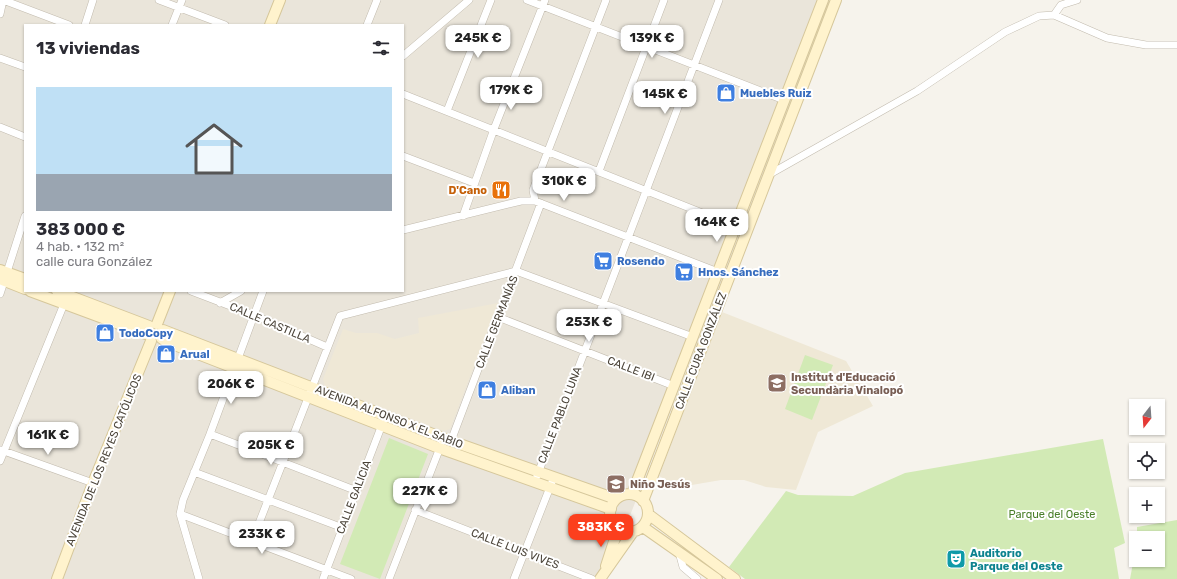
<!DOCTYPE html>
<html lang="es">
<meta charset="utf-8">
<style>
body{margin:0;font-family:Rubik,sans-serif;background:#f2f2f3;color:#2b2b33;height:100vh;display:flex;flex-direction:column;font-size:15px;white-space:nowrap}
*{box-sizing:border-box;margin:0}
p{font-size:13px;color:#7c7c81}
.icon{flex:none;width:22px;height:22px;fill:none;stroke:currentColor;stroke-width:2;stroke-linecap:round;stroke-linejoin:round}
.map{position:relative;flex:1;overflow:hidden}
.panel{position:absolute;left:24px;top:24px;width:380px;height:268px;display:flex;flex-direction:column;background:#fff;border-radius:0px;box-shadow:0 1px 3px #0004}
.panel>*{flex:none}
.needle{width:26px;rotate:197deg}
.buttons{position:absolute;left:1129px;top:399px;display:grid;gap:8px}
.buttons a{display:grid;place-items:center;width:36px;height:36px;border-radius:0px;background:#fff;box-shadow:0 1px 3px #0004;font-size:20px}
.price{position:absolute;translate:-50% -34px;padding:0 9px;border-radius:8px;background:#fff;color:#222;font-size:13px;line-height:26px;filter:drop-shadow(0 1px 2px #0008)}
.price::after{content:'';position:absolute;left:50%;top:24px;width:12px;height:9px;margin-left:-6px;background:inherit;clip-path:polygon(0 0,100% 0,50% 100%)}
.price.on{background:#fc3f1d;color:#fff}
ul{padding:0;list-style:none}
li{display:grid;align-content:center;gap:8px;height:212px;padding:0 12px}
li+li{border-top:1px solid #e1e1e2}
li span{display:grid;place-items:center;height:124px;border-radius:0px;color:#555}
li>.icon{margin-inline-start:auto}
span .icon{width:72px;height:72px;fill:#fffc;stroke-width:1}
li b{font-size:17px}
h2{display:flex;justify-content:space-between;align-items:center;height:48px;padding:0 12px;font-size:17px}
.map>svg:first-child{display:block}
.residential{fill:#eae5da;fill-rule:evenodd}
.education{fill:#efe8d6}
.green{fill:#d2eab5}
.lines{fill:none;stroke-linecap:round;stroke-linejoin:round}
.street-casing{stroke:#c2bbae;stroke-width:8}
.secondary-casing{stroke:#d6c79b;stroke-width:12}
.street{stroke:#fff;stroke-width:7}
.secondary{stroke:#fff3cd;stroke-width:10}
.labels{text-anchor:middle;dominant-baseline:central;stroke-width:4;stroke-linejoin:round;paint-order:stroke}
.shop-label{font-size:11px;font-weight:bold;fill:#366cbe;stroke:#fff;text-anchor:start}
.food-label{font-size:11px;font-weight:bold;fill:#c56008;stroke:#fff;text-anchor:end}
.street-label{font-size:11px;fill:#4b4439;stroke:#fff}
.education-label{font-size:11px;font-weight:bold;fill:#785e54;stroke:#fff;text-anchor:start}
.park-label{font-size:11px;fill:#4a7f2a;stroke:#fff}
.culture-label{font-size:11px;font-weight:bold;fill:#0d838f;stroke:#fff;text-anchor:start}
</style>
<div class="map">
<svg width="1177" height="579" viewBox="0 0 1177 579">
<rect width="100%" height="100%" fill="#f6f3ec"/>
<path class="residential" d="M0,0H831L631,513L600,579H0ZM25,25H403V291H25Z"/>
<path class="education" d="M498,303L450,429L444,431L325,386L323,379L343,329L356,333H377L395,339L419,333L418,318Z
M722,312L846,361L873,406L818,432L796,490L766,487L744,480H721L680,487L659,476Z"/>
<path class="green" d="M805,355L833,365L812,420L785,409Z
M389,438L428,454L380,579L340,564Z
M1103,439L1125,543L1114,548L1119,579H745L729,567L786,491L798,495L853,496L905,473Z
M1177,520V579H1130L1136,547V560H1158V538H1137V527Z"/>
<g class="lines">
<defs>
<path id="street" d="M3,0L69,25
M159,0L225,25
M527,0L784,100
M0,14L3,0
M1054,15L1061,5L1077,0
M85,25L93,0
M172,25L182,0
M367,25L377,0
M403,56L469,0
M0,58L25,67
M403,94L735,226
M447,111L491,0
M0,127L25,137
M403,156L474,183
M599,171L664,0
M770,174L917,91L1005,32L1039,16L1054,15L1107,38L1146,45H1177
M535,201L533,190L606,0
M463,216L494,129L545,0
M403,230L521,201H535L718,272
M191,291L254,315L327,347
M0,294L25,216
M220,303L241,291
M498,317L674,386
M210,434L357,491
M451,441L541,203
M1,450L93,483
M0,461L64,304
M194,472L343,528
M537,476L719,0
M415,510L592,579
M180,514L351,579
M252,541L340,316L516,271L693,337
M679,552L683,567L697,579
M199,579L180,514L183,500L210,434L263,291
M323,579L383,422
M389,579L441,445
M514,579L554,477"/>
<path id="secondary" d="M270,25L280,0
M0,270L25,279
M0,279L25,289
M30,291L146,334
M57,291L149,326
M157,324L170,291
M163,330L451,441L616,499
M161,338L167,342L439,448L611,509
M610 513a19 19 0 1 1 38 0a19 19 0 1 1-38 0Z
M632,494L823,0
M643,501L836,0
M648,514L735,579
M643,527L717,579
M606,566L618,529
M57,579L93,483L151,341
M600,579L633,532"/>
</defs>
<use href="#street" class="street-casing"/>
<use href="#secondary" class="secondary-casing"/>
<use href="#street" class="street"/>
<use href="#secondary" class="secondary"/>
</g>
<defs>
<symbol id="shop-square" viewBox="-11 -11 22 22"><rect x="-9" y="-9" width="18" height="18" rx="4" fill="#3f7fe0" stroke="#fff"/><path d="M-5-2.5h2.3a2.7 3.5 0 0 1 5.4 0H5L5.5 6h-11ZM-1.5-2.5h3a1.5 2.3 0 0 0-3 0Z" fill="#fff"/></symbol>
<symbol id="restaurant-square" viewBox="-11 -11 22 22"><rect x="-9" y="-9" width="18" height="18" rx="4" fill="#e8710a" stroke="#fff"/><path d="M-5-6h1v4h1v-4h1v4h1v-4h1v5L-1.5 .5V6h-2V.5L-5-1ZM5-6V6H3V1.5H1.5Q1.5-4 5-6Z" fill="#fff"/></symbol>
<symbol id="supermarket-square" viewBox="-11 -11 22 22"><rect x="-9" y="-9" width="18" height="18" rx="4" fill="#3f7fe0" stroke="#fff"/><path d="M-6-5.5h2.5l.6 2H6L4.5 2H-2.5L-4.4-4H-6ZM-1.5 3.2a1.3 1.3 0 1 0 .1 0ZM3 3.2a1.3 1.3 0 1 0 .1 0Z" fill="#fff"/></symbol>
<symbol id="school-square" viewBox="-11 -11 22 22"><rect x="-9" y="-9" width="18" height="18" rx="4" fill="#8d6e63" stroke="#fff"/><path d="M0-5L7-2L0 1L-7-2ZM-4 1L0 2.5L4 1V4Q0 6-4 4Z" fill="#fff"/></symbol>
<symbol id="theatre-square" viewBox="-11 -11 22 22"><rect x="-9" y="-9" width="18" height="18" rx="4" fill="#0f9aa8" stroke="#fff"/><path d="M-5-5.5Q0-4 5-5.5V0Q5 5 0 6Q-5 5-5 0ZM-3.3-2.5H-1v1.5H-3.3ZM1-2.5H3.3v1.5H1ZM-2.8 1Q0 5.5 2.8 1Z" fill="#fff"/></symbol>
</defs>
<g fill-rule="evenodd">
<use href="#shop-square" x="715" y="82" width="22" height="22"/>
<use href="#restaurant-square" x="490" y="179" width="22" height="22"/>
<use href="#supermarket-square" x="592" y="250" width="22" height="22"/>
<use href="#supermarket-square" x="673" y="261" width="22" height="22"/>
<use href="#shop-square" x="94" y="322" width="22" height="22"/>
<use href="#shop-square" x="155" y="343" width="22" height="22"/>
<use href="#school-square" x="766" y="372" width="22" height="22"/>
<use href="#shop-square" x="476" y="379" width="22" height="22"/>
<use href="#school-square" x="605" y="473" width="22" height="22"/>
<use href="#theatre-square" x="945" y="548" width="22" height="22"/>
</g>
<g class="labels">
<g class="shop-label">
<text x="740" y="93">Muebles Ruiz</text>
<text x="617" y="261">Rosendo</text>
<text x="698" y="272">Hnos. Sánchez</text>
<text x="119" y="333">TodoCopy</text>
<text x="180" y="354">Arual</text>
<text x="501" y="390">Aliban</text>
</g>
<g class="food-label">
<text x="487" y="190">D'Cano</text>
</g>
<g class="street-label">
<text transform="translate(497 322) rotate(-69)">CALLE GERMANÍAS</text>
<text transform="translate(270 323) rotate(23)">CALLE CASTILLA</text>
<text transform="translate(701 351) rotate(-69)">CALLE CURA GONZÁLEZ</text>
<text transform="translate(631 369) rotate(21)">CALLE IBI</text>
<text transform="translate(560 415) rotate(-69)">CALLE PABLO LUNA</text>
<text transform="translate(389 417) rotate(21)">AVENIDA ALFONSO X EL SABIO</text>
<text transform="translate(104 460) rotate(-68)">AVENIDA DE LOS REYES CATÓLICOS</text>
<text transform="translate(354 497) rotate(-69)">CALLE GALICIA</text>
<text transform="translate(515 549) rotate(21)">CALLE LUIS VIVES</text>
</g>
<g class="education-label">
<text x="791" y="377">Institut d'Educació<tspan x="791" dy="13">Secundària Vinalopó</tspan></text>
<text x="630" y="484">Niño Jesús</text>
</g>
<g class="park-label">
<text x="1052" y="514">Parque del Oeste</text>
</g>
<g class="culture-label">
<text x="970" y="553">Auditorio<tspan x="970" dy="13">Parque del Oeste</tspan></text>
</g>
</g>
</svg>
<div class="buttons">
<a><svg class="needle" viewBox="-14 -14 28 28"><path d="M0-13l5 13h-10z" fill="#e53935"/><path d="M0 13l5-13h-10z" fill="#7c7c81"/></svg></a>
<a><svg class="icon" aria-label="locate" viewBox="0 0 24 24"><circle cx="12" cy="12" r="6"/><path d="M12 2v4M12 18v4M2 12h4M18 12h4"/></svg></a>
<a>+</a>
<a>−</a>
</div>
<b class="price" style="left:478px;top:59px">245K €</b>
<b class="price" style="left:652px;top:59px">139K €</b>
<b class="price" style="left:511px;top:111px">179K €</b>
<b class="price" style="left:665px;top:115px">145K €</b>
<b class="price" style="left:564px;top:202px">310K €</b>
<b class="price" style="left:717px;top:243px">164K €</b>
<b class="price" style="left:589px;top:343px">253K €</b>
<b class="price" style="left:231px;top:405px">206K €</b>
<b class="price" style="left:48px;top:456px">161K €</b>
<b class="price" style="left:271px;top:466px">205K €</b>
<b class="price" style="left:425px;top:512px">227K €</b>
<b class="price on" style="left:601px;top:548px">383K €</b>
<b class="price" style="left:262px;top:555px">233K €</b>
<section class="panel">
<h2>13 viviendas<svg class="icon" aria-label="filters" viewBox="0 0 24 24"><path d="M4 7h16M4 17h16"/><circle cx="9" cy="7" r="2"/><circle cx="15" cy="17" r="2"/></svg></h2>
<ul>
<li><span style="background:linear-gradient(#bfe0f5 70%,#9aa5b1 0)"><svg class="icon" aria-label="home" viewBox="0 0 24 24"><path d="M3 11l9-7 9 7M6 9v11h12V9"/></svg></span><div><b>383 000 €</b><p>4 hab. · 132 m²</p><p>calle cura González</p></div></li>
</ul>
</section>
</div>
